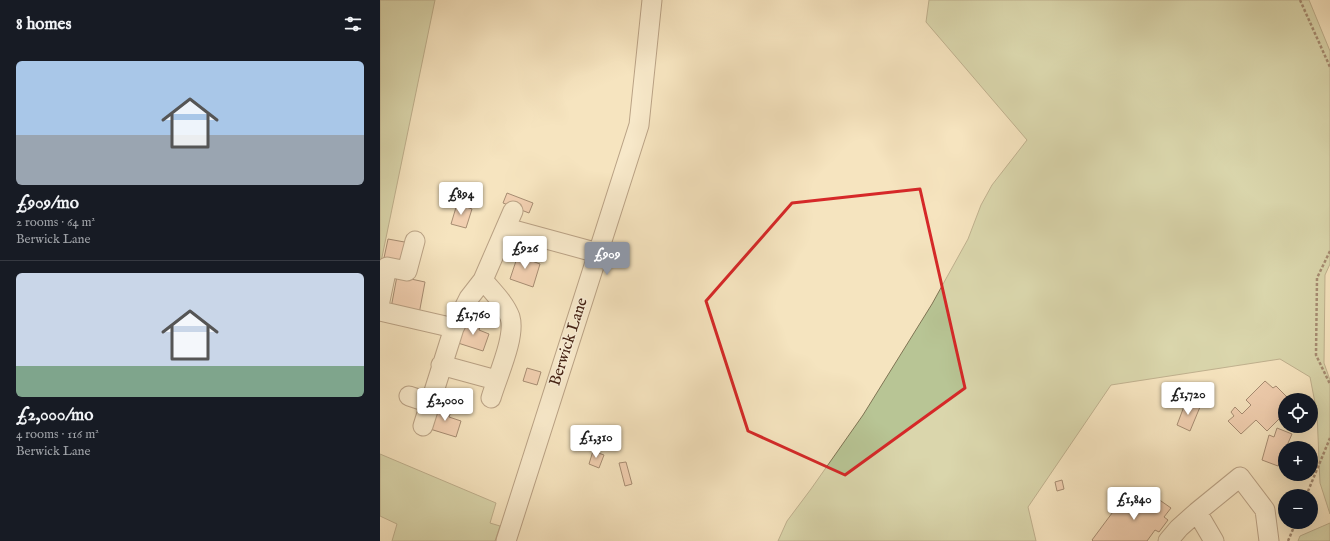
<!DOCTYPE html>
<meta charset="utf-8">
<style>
body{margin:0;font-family:"IM FELL English",serif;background:#20242c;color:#f1f3f6;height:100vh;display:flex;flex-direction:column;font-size:15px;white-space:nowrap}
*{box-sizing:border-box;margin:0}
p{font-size:13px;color:#9ea1a6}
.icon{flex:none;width:22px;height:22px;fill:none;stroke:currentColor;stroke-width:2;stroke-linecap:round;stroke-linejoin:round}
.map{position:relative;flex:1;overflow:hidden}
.drawer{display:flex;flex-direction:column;background:#171b24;width:380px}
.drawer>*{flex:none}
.controls{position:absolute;left:898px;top:393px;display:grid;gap:8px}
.controls a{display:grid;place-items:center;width:40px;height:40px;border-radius:50%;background:#171b24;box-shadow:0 4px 16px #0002;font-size:20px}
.price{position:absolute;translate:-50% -34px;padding:0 9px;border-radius:4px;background:#fff;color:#222;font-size:13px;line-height:26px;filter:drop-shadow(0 1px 2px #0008)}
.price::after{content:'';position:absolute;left:50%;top:24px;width:12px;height:9px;margin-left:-6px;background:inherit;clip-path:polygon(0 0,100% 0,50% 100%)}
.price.selected{background:#8c9099;color:#fff}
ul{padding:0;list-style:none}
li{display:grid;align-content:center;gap:8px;height:212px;padding:0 16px}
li+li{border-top:1px solid #363941}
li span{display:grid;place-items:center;height:124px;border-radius:6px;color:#555}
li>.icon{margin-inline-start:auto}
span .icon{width:72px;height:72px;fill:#fffc;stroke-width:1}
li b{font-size:17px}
h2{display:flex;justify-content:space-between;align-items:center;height:48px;padding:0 16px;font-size:17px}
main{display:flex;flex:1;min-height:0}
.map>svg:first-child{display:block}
.green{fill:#b8c595;stroke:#7f7454}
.building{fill:#ebb59e;stroke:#462314}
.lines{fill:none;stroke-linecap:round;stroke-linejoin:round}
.minor-casing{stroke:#72533f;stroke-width:21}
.path{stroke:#462314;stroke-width:2.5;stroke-dasharray:3 2;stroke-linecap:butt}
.minor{stroke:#f8edd5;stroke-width:19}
.marked{fill:none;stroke:#d62828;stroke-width:3;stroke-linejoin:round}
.labels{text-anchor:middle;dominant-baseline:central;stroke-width:3;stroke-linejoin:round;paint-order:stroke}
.street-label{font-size:16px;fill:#462314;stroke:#f8edd5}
</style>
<main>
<section class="drawer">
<h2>8 homes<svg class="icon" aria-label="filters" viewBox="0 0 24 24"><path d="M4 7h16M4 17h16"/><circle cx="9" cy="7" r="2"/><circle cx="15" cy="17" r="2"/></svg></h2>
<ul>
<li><span style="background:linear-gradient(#a9c7e8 60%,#9aa5b1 0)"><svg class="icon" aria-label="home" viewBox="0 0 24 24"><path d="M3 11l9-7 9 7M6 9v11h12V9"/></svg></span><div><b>£909/mo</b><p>2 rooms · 64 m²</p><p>Berwick Lane</p></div></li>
<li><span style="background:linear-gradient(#c9d6e8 75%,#7fa58c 0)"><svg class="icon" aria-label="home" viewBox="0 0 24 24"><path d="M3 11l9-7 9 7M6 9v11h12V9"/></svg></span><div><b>£2,000/mo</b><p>4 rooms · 116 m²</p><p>Berwick Lane</p></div></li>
</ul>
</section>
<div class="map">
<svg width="950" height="541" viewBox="0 0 950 541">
<rect width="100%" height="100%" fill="#f5e4bf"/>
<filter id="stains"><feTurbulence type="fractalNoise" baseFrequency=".005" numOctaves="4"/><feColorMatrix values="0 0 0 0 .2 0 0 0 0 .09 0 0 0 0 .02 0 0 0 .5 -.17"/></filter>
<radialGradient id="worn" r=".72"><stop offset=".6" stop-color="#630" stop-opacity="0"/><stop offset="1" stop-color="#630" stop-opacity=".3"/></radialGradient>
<path class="green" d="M0,0H55L0,267Z
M549,0H929L950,51V264L945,275L944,363L950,380V514L940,483L937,413L930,377L900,359L731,385L648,507L656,541H398L407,521L431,489L483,415L552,304L588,239L601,205L612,185L647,140L546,22Z
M0,454L116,503L110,523L120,526L115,541H12L17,524L0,516Z
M950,523V541H918L920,536Z"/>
<path class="building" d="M127,193L153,203L149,213L123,203Z
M77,204L92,209L86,228L71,224Z
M8,239L30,243L26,262L4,258Z
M139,252L154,256L152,261L160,264L153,287L130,279Z
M17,276L45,282L39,314L11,308Z
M86,319L101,323L99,330L109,334L103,351L78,343Z
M147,368L161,372L157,385L143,381Z
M885,381L893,388L896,386L910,400H905V413L887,431L876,420L861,434L848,421L854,416L851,412L855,407L862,414L871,405L866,400Z
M806,401L820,407L810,431L797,425Z
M58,404L72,408L69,417L81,421L76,437L50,429Z
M897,428L912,434L898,466L882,460L889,435L894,437Z
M213,451L224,455L219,468L209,464Z
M246,462L252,484L245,486L239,463Z
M682,480L684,489L677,491L675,482Z
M747,493L763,505L771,494L791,508L784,517L788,520L779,532L775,530L767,541H713L712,540Z"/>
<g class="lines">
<defs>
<path id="minor" d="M126,228L218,253
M103,280C112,291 125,303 130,317C136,337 117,377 111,398
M0,301L7,267L27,271L35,241
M0,311L74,328
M61,365L116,380
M29,396L50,403
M43,426L74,328L89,298L103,280L133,211
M126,541L259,125L272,0
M788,541L799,528L817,512
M834,541L817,512L860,477L885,510L889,541"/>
</defs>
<use href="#minor" class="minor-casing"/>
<path class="path" d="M920,0L950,67
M950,251L937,278L936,355L950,384
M926,496L950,438
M908,541L916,522"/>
<use href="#minor" class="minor"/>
</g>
<path d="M0 0H950V541H0ZM540,189L585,388L465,475L368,431L326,301L412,203Z" fill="#f5e4bf" fill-opacity=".55" fill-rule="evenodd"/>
<path class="marked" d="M540,189L585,388L465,475L368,431L326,301L412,203Z"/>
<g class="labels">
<g class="street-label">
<text transform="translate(189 342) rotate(-72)">Berwick Lane</text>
</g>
</g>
<rect width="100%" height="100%" filter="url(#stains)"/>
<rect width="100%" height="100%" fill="url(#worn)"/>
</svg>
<div class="controls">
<a><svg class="icon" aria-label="locate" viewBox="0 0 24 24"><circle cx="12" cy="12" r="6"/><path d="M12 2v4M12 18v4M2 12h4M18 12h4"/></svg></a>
<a>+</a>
<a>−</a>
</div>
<b class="price" style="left:81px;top:216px">£894</b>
<b class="price" style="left:145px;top:270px">£926</b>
<b class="price selected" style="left:227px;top:276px">£909</b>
<b class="price" style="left:93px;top:336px">£1,760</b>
<b class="price" style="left:808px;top:416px">£1,720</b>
<b class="price" style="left:65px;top:422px">£2,000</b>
<b class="price" style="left:216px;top:459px">£1,310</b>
<b class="price" style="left:754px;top:521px">£1,840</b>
</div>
</main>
